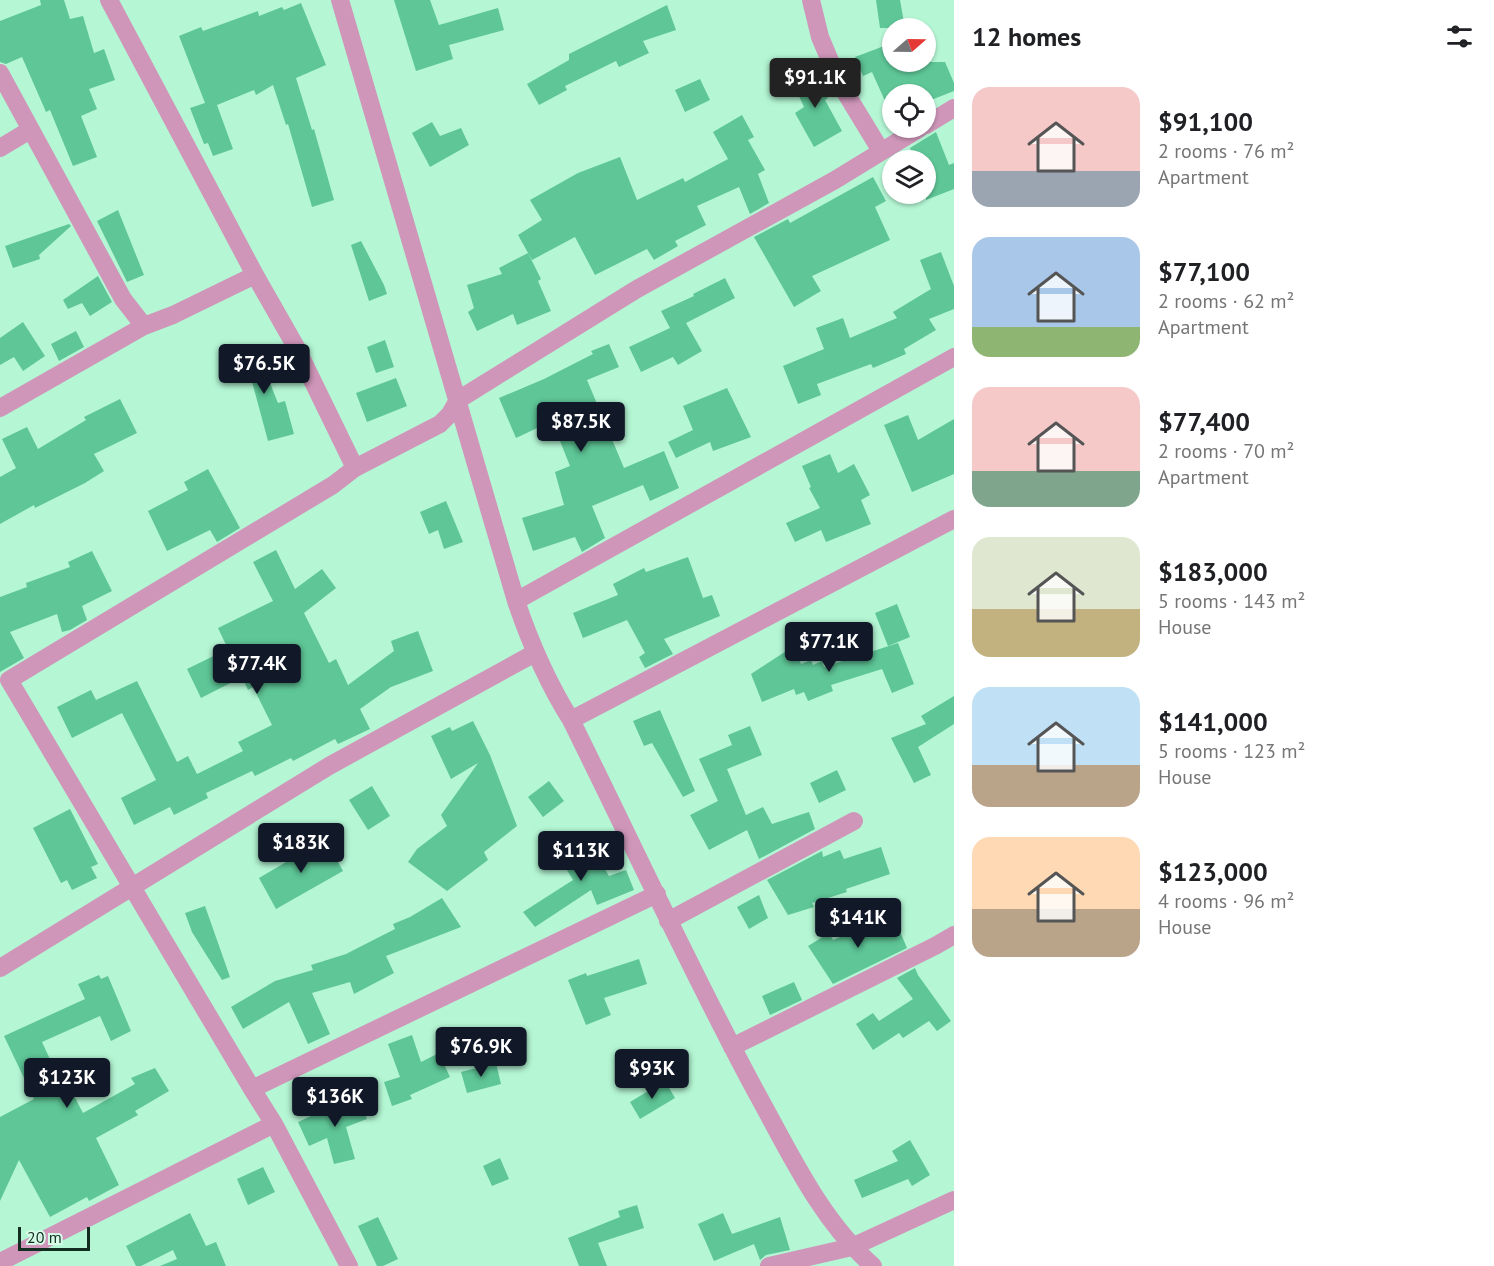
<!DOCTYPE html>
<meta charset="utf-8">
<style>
body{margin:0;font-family:"PT Sans",sans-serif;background:#f6f6f6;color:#202124;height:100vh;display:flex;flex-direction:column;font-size:22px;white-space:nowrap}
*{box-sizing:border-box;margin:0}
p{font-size:20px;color:#757577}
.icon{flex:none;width:33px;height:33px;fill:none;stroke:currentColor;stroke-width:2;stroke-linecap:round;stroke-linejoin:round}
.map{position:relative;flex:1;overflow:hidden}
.sheet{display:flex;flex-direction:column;background:#fff;width:540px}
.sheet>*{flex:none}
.needle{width:39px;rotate:70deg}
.tools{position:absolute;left:882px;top:18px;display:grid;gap:12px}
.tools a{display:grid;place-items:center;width:54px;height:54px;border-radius:50%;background:#fff;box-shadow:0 2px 4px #0004;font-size:30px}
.scale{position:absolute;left:18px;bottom:15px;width:72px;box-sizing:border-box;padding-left:6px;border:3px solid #132d21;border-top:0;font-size:16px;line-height:21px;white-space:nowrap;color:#132d21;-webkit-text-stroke:4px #d7fde8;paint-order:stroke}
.price{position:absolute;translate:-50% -51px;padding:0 14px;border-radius:6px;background:#111827;color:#fff;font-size:20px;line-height:39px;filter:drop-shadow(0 2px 3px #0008)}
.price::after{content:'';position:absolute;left:50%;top:36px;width:18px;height:14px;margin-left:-9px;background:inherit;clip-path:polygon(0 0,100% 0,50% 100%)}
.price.current{background:#222;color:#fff}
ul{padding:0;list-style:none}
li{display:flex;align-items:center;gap:18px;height:150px;padding:0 18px}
li span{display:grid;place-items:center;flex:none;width:168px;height:120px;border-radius:18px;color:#555}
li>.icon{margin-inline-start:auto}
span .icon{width:72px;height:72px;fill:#fffc;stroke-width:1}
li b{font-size:26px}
h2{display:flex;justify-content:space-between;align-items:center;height:72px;padding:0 18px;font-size:26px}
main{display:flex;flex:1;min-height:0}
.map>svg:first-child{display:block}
.building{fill:#5ec697}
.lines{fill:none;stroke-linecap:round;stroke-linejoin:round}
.street{stroke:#cf96b9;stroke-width:18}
</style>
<main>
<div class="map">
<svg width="954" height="1266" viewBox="0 0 954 1266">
<rect width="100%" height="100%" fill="#b5f7d5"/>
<path class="building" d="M40,0H64L70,19L83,16L94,53L104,49L115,80L89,89L97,109L81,116L97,157L73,166L50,110L46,112L22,57L6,64L0,62V21L41,5Z
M394,0H430L439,25L498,8L504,30L449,45L453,59L416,71Z
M876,0H900L905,28H880Z
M301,3L326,65L296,78L312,130L314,129L334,200L312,207L288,124L286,125L273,85L256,95L254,90L217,105L233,149L213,156L208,143L204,144L190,108L205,103L179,36L201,27L203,31L258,11L259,16L282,7L284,10Z
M667,5L676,30L643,41L649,53L619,67L616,61L565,86L567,90L539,105L527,84L569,60V54Z
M892,43V62H945L954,83V91L926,102V94L903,93L892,94V98L885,101L872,72L863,76L855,57Z
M814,68L828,98L825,100L842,131L814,147L795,113L804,107L791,79Z
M700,79L710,100L685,112L675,90Z
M742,115L754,137L748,140L765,170L758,174L769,203L750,214L739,187L697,206L706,225L675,241L678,246L654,260L647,249L595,275L575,237L532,260L518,235L542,220L530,200L578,173L620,157L637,200L683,178L685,182L728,159L713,132Z
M432,122L440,136L461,128L469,145L430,167L412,133Z
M936,132L949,165L954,163V189L926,200V160H915L910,148Z
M873,177L886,201L875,207L890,240L812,276L821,291L794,307L754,237L788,219L790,223Z
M118,210L144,275L127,282L97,221Z
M69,224L71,226L39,255L40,259L13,268L5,246Z
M361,241L384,285L387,294L369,301L351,245Z
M941,252L954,286V309L929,319L936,330L904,349L906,354L873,368L871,364L817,384L821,395L798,404L783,366L824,349L816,328L843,318L850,338L897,318L893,312L931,289L920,260Z
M528,253L541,279L538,281L551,311L517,325L513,314L477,331L468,312L474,308L467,285L502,274L499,268Z
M98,276L112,302L90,316L82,303L68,309L63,300Z
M725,278L735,298L686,323L702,351L678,365L673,357L641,372L629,347L670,328L661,311L694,296L693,294Z
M23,322L45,356L23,371L14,357L0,365V338Z
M76,331L84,347L59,361L51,344Z
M385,340L394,367L376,373L367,347Z
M609,344L619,367L587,380L624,468L664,451L679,488L650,501L643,485L592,506L605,538L582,552L575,537L533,551L522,518L564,505L555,472L570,466L552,421L516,438L499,398L544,379L593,354L591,351Z
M256,349L278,403L285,401L294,434L268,441L251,378L239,383L229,361Z
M396,378L407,406L367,422L356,393Z
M727,388L751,437L713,451L710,442L676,458L668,442L693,430L683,406Z
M120,399L137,433L94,454L104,471L85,483L35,508L34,505L0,524V477L16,468L2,439L27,427L38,449L86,420L84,417Z
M908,415L918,440L954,419V474L912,492L884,425Z
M830,454L838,473L854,464L870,495L861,500L871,524L826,542L821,530L795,542L786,523L820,508L809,488L811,487L802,466Z
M208,469L240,528L217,542L210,530L167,551L148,511L188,490L184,482Z
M446,501L463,542L444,549L438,530L429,534L420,512Z
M276,550L295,589L322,569L336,588L304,613L329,663L336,659L348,685L394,651L391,641L418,631L433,671L391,687L360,709L370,729L338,744L335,739L293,761L291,758L255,776L252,771L206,793L208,798L174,815L170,807L134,825L121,798L156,780L122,713L72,738L57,707L91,690L96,700L137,681L177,762L188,756L197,774L243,751L238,742L272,725L253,687L248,690L242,677L201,698L187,669L228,649L218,628L273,601L253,562Z
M92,551L112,591L82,606L87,620L70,630L62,632L57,614L10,632L24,658L0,672V597L27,587L26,583L70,567L68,562Z
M688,557L703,598L712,595L720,616L664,639L673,654L645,668L639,657L645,653L627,620L583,638L573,613L618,595L613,584L644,568L646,572Z
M897,604L910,637L888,646L875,613Z
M898,643L914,684L892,693L882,669L831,685L833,691L808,701L804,692L796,695L794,689L762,702L751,674L794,646L801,664L811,660L813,665L822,661L824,667Z
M954,696V724L918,747L931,775L914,783L891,738L926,724L921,716Z
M660,710L695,791L683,797L652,743L644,746L633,721Z
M473,721L490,755L517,826L484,852L488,860L447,891L408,862L417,849L447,826L441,815L478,763L451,779L431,736L450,727L452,731Z
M750,726L762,755L727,769L746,815L763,807L772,824L809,812L815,829L759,859L747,830L709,850L690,815L718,801L699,759L732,745L728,735Z
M837,770L846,790L819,803L810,783Z
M549,781L564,801L543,817L528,797Z
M372,786L390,816L368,830L349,800Z
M70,809L98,864L91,867L97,878L72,890L67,880L61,883L33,828Z
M585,835L609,876L626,870L634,890L597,905L591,890L535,927L523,912L573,880L556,852Z
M325,839L343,871L276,909L259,878Z
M881,847L890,874L846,889L847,892L812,903L814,907L788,915L767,880L822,851L823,857L840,850L844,859Z
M759,895L768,918L749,929L737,907Z
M442,898L461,927L386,956L394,973L354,994L350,982L312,993L330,1034L308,1044L289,1002L243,1029L231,1007L275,981L313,970L311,965L346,954L395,929L393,924L410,917Z
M205,906L230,977L222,980L192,932L185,913Z
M893,915L907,948L833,984L808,946L829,933L833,940Z
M639,959L647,984L604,998L611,1015L586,1025L568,980L586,973L587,976Z
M915,968L918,975L951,1021L937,1031L929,1021L903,1038L899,1033L873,1050L856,1024L873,1013L879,1021L913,999L897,978Z
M99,975L101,979L108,976L131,1031L111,1041L100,1016L42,1042L61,1083L63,1082L67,1092L71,1090L83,1113L135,1084L131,1078L155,1068L169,1091L135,1111L138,1115L96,1138L119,1185L89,1201L87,1197L50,1217L19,1160L0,1201V1117L34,1099L4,1036L85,999L78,984Z
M794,982L802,1000L770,1015L762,996Z
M412,1035L421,1062L439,1053L450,1077L410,1095L412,1099L392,1106L384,1082L400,1077L388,1044Z
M496,1063L501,1084L467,1093L461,1072Z
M665,1081L675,1098L640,1119L630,1102Z
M357,1095L367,1119L346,1127L355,1159L334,1164L327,1138L309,1146L298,1122Z
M910,1140L930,1175L912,1186L908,1179L862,1198L854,1180L898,1161L892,1151Z
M500,1158L509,1179L492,1186L483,1166Z
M263,1167L275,1192L248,1205L237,1179Z
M637,1205L644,1228L598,1243L607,1266H579L568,1238L620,1217L618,1211Z
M190,1213L206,1246L216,1242L226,1266H160L177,1259L173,1250L141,1266H136L126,1246Z
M723,1213L732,1234L780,1217L790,1250L766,1255L760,1260L754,1244L714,1261L698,1224Z
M378,1217L398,1259L383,1266H377L358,1226Z"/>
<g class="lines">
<path class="street" d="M109,0L255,275L296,347L355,468
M340,0L516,601C530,642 547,682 571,720C632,843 690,969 755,1090C789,1151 820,1220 873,1266
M811,0L820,37L839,82L881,151
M0,73L123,299L144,326
M926,125L954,108
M0,148L30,130
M0,408L144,326L173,315L255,275
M516,601L954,357
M571,720L954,519
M668,921L854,821
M0,968L329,766L535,653
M732,1047L935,946L954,935
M252,1089L9,680L333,485L355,468L440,424L450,414L458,400L637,289L835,180L920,128
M0,1262L274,1124
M349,1266L274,1124L252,1089L657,894
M769,1266L852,1247L954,1200"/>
</g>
</svg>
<div class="tools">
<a><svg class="needle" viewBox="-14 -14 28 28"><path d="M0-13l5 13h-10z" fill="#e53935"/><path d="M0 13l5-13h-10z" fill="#757577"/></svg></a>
<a><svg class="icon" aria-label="locate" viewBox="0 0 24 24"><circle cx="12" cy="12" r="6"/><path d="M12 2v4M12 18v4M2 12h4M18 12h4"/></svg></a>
<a><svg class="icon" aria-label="layers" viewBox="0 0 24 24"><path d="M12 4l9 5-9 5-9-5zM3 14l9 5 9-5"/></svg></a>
</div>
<div class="scale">20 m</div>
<b class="price current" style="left:815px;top:109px">$91.1K</b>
<b class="price" style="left:264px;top:395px">$76.5K</b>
<b class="price" style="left:581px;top:453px">$87.5K</b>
<b class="price" style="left:829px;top:673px">$77.1K</b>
<b class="price" style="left:257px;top:695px">$77.4K</b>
<b class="price" style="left:301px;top:874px">$183K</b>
<b class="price" style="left:581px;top:882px">$113K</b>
<b class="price" style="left:858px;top:949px">$141K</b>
<b class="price" style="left:481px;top:1078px">$76.9K</b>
<b class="price" style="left:652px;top:1100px">$93K</b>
<b class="price" style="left:67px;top:1109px">$123K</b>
<b class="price" style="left:335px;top:1128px">$136K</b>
</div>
<section class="sheet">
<h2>12 homes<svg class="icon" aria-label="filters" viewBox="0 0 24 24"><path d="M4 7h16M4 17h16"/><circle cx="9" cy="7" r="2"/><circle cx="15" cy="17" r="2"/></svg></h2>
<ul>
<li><span style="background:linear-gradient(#f6c9c9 70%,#9aa5b1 0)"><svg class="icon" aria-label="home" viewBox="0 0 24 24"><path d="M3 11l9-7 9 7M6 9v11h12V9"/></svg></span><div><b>$91,100</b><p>2 rooms · 76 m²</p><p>Apartment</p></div></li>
<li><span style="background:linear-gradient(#a9c7e8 75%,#8fb573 0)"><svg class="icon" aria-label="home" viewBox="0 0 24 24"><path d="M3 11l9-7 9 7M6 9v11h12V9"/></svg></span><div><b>$77,100</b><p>2 rooms · 62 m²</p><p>Apartment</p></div></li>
<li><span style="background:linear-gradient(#f6c9c9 70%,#7fa58c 0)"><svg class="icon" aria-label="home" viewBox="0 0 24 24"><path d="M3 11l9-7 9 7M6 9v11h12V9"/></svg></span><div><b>$77,400</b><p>2 rooms · 70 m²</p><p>Apartment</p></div></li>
<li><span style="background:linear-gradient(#dfe7d0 60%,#c2b280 0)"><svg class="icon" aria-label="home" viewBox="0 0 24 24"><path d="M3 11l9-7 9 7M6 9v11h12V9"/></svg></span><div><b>$183,000</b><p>5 rooms · 143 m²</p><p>House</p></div></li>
<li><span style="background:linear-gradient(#bfe0f5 65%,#b9a48a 0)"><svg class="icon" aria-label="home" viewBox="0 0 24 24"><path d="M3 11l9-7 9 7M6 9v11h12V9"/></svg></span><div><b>$141,000</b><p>5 rooms · 123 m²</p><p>House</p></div></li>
<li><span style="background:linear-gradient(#ffd9b3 60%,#b9a48a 0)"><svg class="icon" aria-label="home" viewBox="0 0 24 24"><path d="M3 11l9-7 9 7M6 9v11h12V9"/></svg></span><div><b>$123,000</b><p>4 rooms · 96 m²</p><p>House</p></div></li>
</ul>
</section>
</main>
